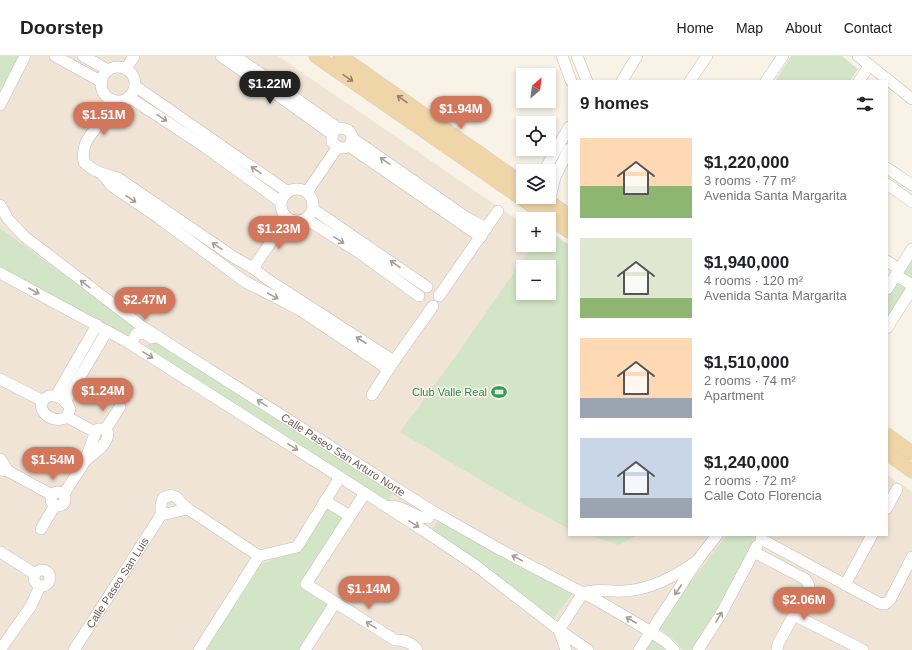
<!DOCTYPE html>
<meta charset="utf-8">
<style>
body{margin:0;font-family:Helvetica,sans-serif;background:#f6f6f6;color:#202124;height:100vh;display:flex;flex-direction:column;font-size:15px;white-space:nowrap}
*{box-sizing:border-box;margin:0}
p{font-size:13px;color:#757577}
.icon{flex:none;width:22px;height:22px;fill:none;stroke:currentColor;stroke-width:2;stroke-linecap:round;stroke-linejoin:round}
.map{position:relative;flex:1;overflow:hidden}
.side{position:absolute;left:568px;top:24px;width:320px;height:456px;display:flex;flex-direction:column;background:#fff;border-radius:0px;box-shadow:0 2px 6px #0003}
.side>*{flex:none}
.needle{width:26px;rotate:28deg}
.fabs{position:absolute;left:516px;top:12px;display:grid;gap:8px}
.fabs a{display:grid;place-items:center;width:40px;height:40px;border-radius:0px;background:#fff;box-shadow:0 2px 6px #0003;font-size:20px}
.price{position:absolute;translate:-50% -34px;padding:0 9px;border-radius:14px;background:#d3775c;color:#fff;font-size:13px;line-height:26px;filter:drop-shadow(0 1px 2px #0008)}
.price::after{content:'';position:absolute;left:50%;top:24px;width:12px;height:9px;margin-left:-6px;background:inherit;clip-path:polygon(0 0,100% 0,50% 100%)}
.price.selected{background:#222;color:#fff}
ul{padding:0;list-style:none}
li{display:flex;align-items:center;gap:12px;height:100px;padding:0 12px}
li span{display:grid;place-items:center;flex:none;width:112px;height:80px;border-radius:0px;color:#555}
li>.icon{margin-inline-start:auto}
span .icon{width:48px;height:48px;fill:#fffc;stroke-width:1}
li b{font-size:17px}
h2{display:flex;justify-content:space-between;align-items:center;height:48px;padding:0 12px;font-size:17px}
header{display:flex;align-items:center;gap:24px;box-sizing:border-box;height:56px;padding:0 20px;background:#fff;border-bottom:1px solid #e0e0e0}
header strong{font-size:19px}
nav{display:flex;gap:22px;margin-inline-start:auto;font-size:14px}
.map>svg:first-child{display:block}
.residential{fill:#f0e4d6;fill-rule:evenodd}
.green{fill:#d3e5c7;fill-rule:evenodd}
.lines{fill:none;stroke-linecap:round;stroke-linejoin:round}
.minor-casing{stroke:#c9baae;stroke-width:12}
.major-casing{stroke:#d7d1ce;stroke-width:15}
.minor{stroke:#fff;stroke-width:11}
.major{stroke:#efd5a8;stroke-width:14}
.oneway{stroke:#957f6a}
.oneway2{stroke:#a99c95}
.labels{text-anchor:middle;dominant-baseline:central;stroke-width:3;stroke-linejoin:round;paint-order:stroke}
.leisure-label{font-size:11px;fill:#27864d;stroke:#fcf6ed;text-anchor:end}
.street-label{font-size:11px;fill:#6f5a4f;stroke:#fcf6ed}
</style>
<header>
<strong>Doorstep</strong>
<nav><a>Home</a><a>Map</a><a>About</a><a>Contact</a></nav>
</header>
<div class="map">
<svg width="912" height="594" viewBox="0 0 912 594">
<rect width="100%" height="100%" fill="#f9f2e7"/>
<path class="residential" d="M0,0H278L523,168V189H549L569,200V479H887V419L912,436V594H0ZM523,211H549V237H523Z"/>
<path class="green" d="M0,0H19L0,34Z
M791,0H842L858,13L850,25H775Z
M0,172L132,269L133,273L132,277L128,280L124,279L0,210Z
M549,175L569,189V473L504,438L400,376L458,297L533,189H549ZM523,211H549V237H523Z
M912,202V224L902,217Z
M898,224L909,231L887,265V241Z
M155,281L394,432L388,447L148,294L147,291Z
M327,452L343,462L299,530L328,548L299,594H204L257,509L300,495Z
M437,465L573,537L552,564L431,476Z
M588,479H637L619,489Z
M727,479H758L719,553L693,594H683L672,582L659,573L681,538Z
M652,583L666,592L667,594H645Z"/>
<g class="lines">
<defs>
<g id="minor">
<path d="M55,0L102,26"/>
<path d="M83,0L108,14"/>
<path d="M221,0L244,16"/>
<path d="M235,0L338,72C363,70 350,106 332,86C332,79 332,76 338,72"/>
<path d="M562,0L571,25"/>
<path d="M577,0L587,25"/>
<path d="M858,0L912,43"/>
<circle cx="118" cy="28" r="17"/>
<path d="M126,13L134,0"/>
<path d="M258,25L332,78"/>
<path d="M622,25L637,0"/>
<path d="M690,25L707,0"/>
<path d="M766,25L783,0"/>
<path d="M859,25L869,10"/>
<path d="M135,30L288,136"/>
<path d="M129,41L205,91L281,146"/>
<path d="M111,43C107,51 104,59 100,66C90,81 81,86 84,106C95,117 104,118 118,122L235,202L253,212L267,223L394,305"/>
<path d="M0,49L25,0"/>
<path d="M352,82L467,162L487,172"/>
<path d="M349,90L481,181"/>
<path d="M887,112L912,129"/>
<path d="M544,115L569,71"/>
<path d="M102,118L112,130L159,162L244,225L300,254L388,313"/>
<path d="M887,128L912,146"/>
<circle cx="297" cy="149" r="16"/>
<path d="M307,136L337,92"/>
<path d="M547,144L551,138L555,121L569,93"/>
<path id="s1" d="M0,149L8,163L25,181L144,272L432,455L501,494L602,547L651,576L665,585L674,594"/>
<path d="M313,153L427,231"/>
<path d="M306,163L360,197L419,240"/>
<path d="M887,205L899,213"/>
<path d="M253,212L287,163"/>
<path d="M0,217L131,288L423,474L475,509L559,574L588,594"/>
<path d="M896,219L912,229"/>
<path d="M887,233L912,193"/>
<path d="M439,240L498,155"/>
<path d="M887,272L912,233"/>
<path d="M131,288L136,278L144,277L152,282"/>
<path d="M0,323L43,345"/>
<path d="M372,339L394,305L433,250"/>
<path d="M49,340C59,339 66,343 70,353L67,361C51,371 30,349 49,340Z"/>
<path d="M56,340L97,269"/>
<path d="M65,346L107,275"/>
<path d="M67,361L95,376"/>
<path d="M105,374L120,351"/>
<path d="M0,403L2,405L8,415"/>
<path d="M0,414L8,415L52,439"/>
<circle cx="58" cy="443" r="7"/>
<path d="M365,437L306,528L395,584C403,584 412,586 417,594"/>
<path d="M64,438L85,405L96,375L98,373H104L108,377C108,389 93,398 85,405"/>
<path d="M325,445L350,460"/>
<path d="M391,450C405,450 416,463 428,462L432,455"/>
<path d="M887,452L897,433"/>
<path d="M161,459L188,453"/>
<path d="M41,473L55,449"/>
<path d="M761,483L879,547L885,548L890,544L912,501"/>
<path d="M0,496L35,518"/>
<path d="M754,496L805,523L808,527L809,531L778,588L777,594"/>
<circle cx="42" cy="522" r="8"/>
<path d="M845,529L872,479"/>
<path d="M794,559L863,594"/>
<path d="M0,594L31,550L40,530"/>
<path id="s2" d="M74,594L161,459V449L163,442L171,439L176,441L188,453L259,500L297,491L340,421"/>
<path d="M199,594L259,500"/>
<path d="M305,594L335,547"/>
<path d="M566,594L559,574L583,537C596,532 610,536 623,535C651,534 675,520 697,505"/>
<path d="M639,594L697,505L717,479"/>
<path d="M698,594L721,558L757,490"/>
</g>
<path id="major" d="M316,0L569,175
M340,0L523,128
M542,141L569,160
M887,379L912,397
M887,397L912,415"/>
</defs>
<use href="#minor" class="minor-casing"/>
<use href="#major" class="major-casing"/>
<use href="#minor" class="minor"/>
<use href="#major" class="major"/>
</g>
<defs><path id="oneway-shaft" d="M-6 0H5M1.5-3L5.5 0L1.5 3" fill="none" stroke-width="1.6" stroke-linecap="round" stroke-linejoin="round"/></defs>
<g class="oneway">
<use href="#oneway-shaft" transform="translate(348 22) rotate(34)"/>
<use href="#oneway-shaft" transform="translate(402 43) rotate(-145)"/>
</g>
<g class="oneway2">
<use href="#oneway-shaft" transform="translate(162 62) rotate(34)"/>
<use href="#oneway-shaft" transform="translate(385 105) rotate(-145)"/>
<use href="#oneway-shaft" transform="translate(256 114) rotate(-145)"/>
<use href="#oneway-shaft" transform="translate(131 143) rotate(34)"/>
<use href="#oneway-shaft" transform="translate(339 184) rotate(32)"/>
<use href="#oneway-shaft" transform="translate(217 190) rotate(-146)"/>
<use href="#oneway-shaft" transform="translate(395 208) rotate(-145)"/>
<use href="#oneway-shaft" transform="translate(85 228) rotate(-142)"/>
<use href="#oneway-shaft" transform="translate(34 235) rotate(28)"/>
<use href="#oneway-shaft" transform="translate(273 240) rotate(28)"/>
<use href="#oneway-shaft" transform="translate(361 284) rotate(-147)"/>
<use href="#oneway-shaft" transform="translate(148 299) rotate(32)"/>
<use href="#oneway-shaft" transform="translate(262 347) rotate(-148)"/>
<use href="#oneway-shaft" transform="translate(293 391) rotate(32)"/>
<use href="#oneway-shaft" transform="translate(414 468) rotate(32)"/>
<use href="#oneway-shaft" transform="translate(517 502) rotate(-152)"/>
<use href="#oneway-shaft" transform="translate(678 534) rotate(123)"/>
<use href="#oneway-shaft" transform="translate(719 561) rotate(-59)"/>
<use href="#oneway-shaft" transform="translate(631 564) rotate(-150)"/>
<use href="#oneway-shaft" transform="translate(371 569) rotate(-148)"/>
</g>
<defs>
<symbol id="stadium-bare" viewBox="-9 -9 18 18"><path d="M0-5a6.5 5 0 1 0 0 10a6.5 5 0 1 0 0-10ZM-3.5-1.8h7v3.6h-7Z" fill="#2e9e5b" stroke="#fcf6ed" stroke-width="2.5" paint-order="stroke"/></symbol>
</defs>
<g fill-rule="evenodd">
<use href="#stadium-bare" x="488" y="325" width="22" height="22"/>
</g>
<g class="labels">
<g class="leisure-label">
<text x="487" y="336">Club Valle Real</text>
</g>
<g class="street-label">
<text stroke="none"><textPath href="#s1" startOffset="427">Calle Paseo San Arturo Norte</textPath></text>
<text stroke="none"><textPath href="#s2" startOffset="80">Calle Paseo San Luis</textPath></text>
</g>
</g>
</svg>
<div class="fabs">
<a><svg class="needle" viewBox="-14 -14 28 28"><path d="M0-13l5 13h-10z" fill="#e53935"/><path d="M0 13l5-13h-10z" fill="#757577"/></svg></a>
<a><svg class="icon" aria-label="locate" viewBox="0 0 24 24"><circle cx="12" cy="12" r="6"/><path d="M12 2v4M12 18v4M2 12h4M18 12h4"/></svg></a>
<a><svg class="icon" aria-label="layers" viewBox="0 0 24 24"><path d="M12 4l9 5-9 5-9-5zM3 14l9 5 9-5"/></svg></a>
<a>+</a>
<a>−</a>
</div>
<b class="price selected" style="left:270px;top:49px">$1.22M</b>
<b class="price" style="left:461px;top:74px">$1.94M</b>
<b class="price" style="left:104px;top:80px">$1.51M</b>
<b class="price" style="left:279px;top:194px">$1.23M</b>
<b class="price" style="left:145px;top:265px">$2.47M</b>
<b class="price" style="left:103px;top:356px">$1.24M</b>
<b class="price" style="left:53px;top:425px">$1.54M</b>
<b class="price" style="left:369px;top:554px">$1.14M</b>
<b class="price" style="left:804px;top:565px">$2.06M</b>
<section class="side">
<h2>9 homes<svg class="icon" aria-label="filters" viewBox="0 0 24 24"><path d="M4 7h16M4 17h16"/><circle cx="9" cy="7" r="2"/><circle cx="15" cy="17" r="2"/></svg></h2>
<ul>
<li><span style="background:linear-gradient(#ffd9b3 60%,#8fb573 0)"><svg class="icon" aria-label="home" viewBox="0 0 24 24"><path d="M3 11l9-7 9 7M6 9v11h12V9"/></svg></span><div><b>$1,220,000</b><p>3 rooms · 77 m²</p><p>Avenida Santa Margarita</p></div></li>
<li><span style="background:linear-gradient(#dfe7d0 75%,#8fb573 0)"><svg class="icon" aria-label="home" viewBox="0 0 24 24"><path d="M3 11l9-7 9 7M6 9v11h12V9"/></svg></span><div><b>$1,940,000</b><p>4 rooms · 120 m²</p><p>Avenida Santa Margarita</p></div></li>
<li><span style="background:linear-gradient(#ffd9b3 75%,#9aa5b1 0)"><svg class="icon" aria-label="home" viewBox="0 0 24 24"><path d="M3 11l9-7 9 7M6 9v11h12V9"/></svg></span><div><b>$1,510,000</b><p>2 rooms · 74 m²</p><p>Apartment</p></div></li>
<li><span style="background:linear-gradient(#c9d6e8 75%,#9aa5b1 0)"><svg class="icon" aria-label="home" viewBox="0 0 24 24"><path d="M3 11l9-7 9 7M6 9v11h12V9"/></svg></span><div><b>$1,240,000</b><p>2 rooms · 72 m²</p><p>Calle Coto Florencia</p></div></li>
</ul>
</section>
</div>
